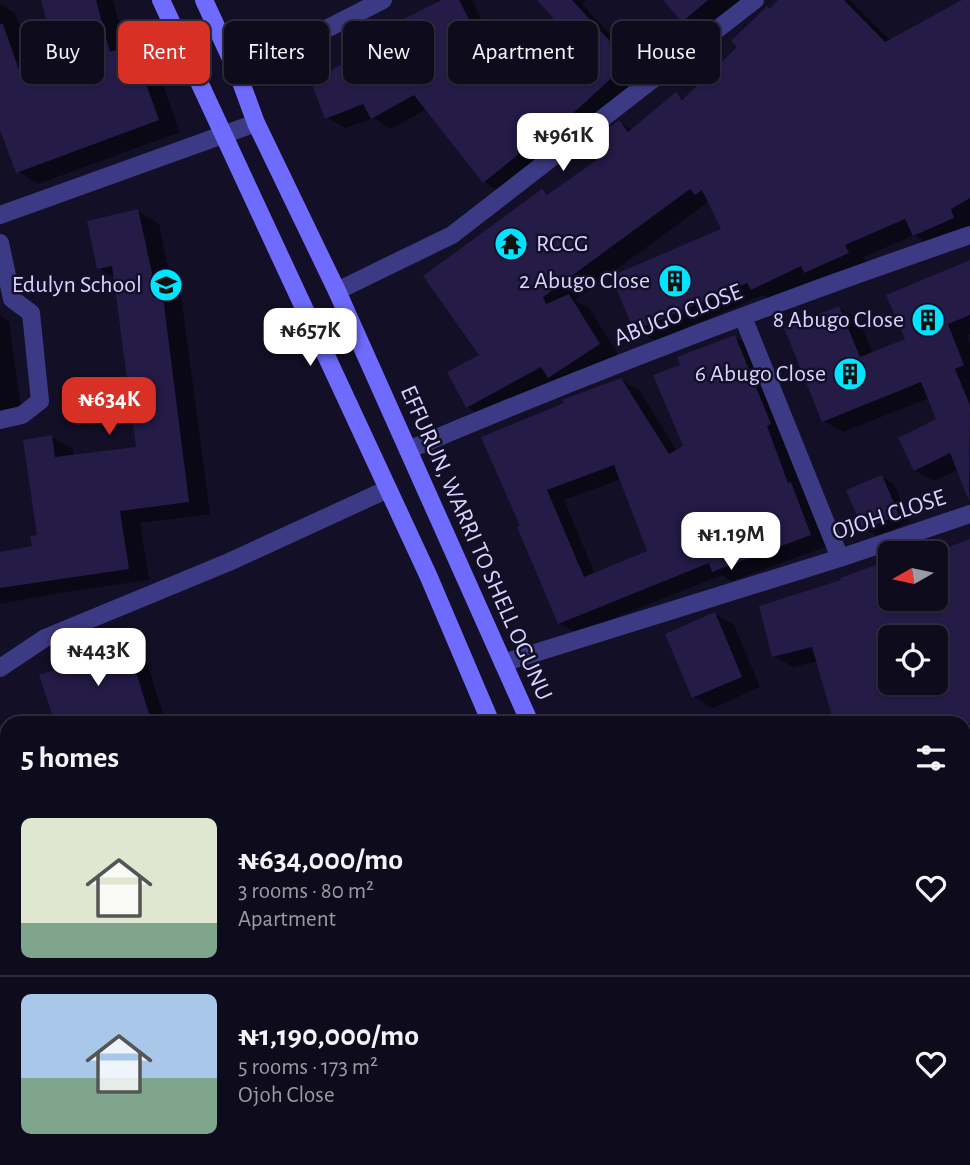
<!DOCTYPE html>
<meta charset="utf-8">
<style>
body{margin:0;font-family:"Alegreya Sans",sans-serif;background:#1c1929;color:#f1f3f6;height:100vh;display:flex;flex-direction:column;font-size:26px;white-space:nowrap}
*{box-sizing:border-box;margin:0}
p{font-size:23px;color:#9b9ba3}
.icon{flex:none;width:38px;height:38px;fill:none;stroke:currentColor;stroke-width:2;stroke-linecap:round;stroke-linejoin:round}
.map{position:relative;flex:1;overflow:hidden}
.panel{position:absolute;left:0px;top:716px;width:971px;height:450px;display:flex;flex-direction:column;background:#0e0b1c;border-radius:21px 21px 0 0;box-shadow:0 2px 5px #0004,0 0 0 2px #2e2b3b}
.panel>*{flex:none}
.banner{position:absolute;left:21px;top:21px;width:929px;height:63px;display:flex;gap:14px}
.needle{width:46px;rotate:261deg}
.buttons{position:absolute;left:878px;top:541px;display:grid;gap:14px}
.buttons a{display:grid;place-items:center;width:70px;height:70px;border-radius:10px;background:#0e0b1c;box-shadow:0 2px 5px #0004,0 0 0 2px #2e2b3b;font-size:35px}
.price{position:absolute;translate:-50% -60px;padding:0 16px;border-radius:14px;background:#fff;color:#222;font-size:23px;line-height:46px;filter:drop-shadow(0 2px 4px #0008)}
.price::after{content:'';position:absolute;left:50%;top:42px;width:21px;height:16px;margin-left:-10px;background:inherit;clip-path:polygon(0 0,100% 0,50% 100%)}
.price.active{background:#d93025;color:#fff}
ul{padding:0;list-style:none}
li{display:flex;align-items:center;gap:21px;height:175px;padding:0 21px}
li+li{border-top:2px solid #2e2b3b}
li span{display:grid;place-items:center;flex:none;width:196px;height:140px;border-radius:10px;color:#555}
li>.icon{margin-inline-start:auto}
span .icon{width:84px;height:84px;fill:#fffc;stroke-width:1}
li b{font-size:30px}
h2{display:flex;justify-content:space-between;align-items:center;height:84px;padding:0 21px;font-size:30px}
.chip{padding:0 24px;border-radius:10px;background:#0e0b1c;box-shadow:0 2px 5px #0004,0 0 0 2px #2e2b3b;font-size:24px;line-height:63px}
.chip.active{background:#d93025;color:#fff}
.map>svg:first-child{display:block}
.shadow{fill:#0007;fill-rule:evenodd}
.building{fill:#241b47;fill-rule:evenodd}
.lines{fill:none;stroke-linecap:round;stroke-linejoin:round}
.street{stroke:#3d3a85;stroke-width:18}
.secondary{stroke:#6f6bff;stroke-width:18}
.labels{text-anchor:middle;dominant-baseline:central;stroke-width:5;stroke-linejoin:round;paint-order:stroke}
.poi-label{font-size:24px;fill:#d9d4ff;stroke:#130f26;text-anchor:end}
.street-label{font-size:24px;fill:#d9d4ff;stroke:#130f26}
</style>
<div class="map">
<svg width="970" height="1165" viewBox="0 0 970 1165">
<rect width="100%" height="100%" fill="#130f26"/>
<path class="shadow" d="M43,0H113L126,48L132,46L153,58L180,132L38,184L17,171L0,125V4L15,13L39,80L62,72Z
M436,0H472L507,71L528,58L562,26L539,0H586L582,4L646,73L503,193L484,182L427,109L391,129L373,118L345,128L326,117L333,72L410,28L438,3Z
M666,0H740L702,32L683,21Z
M781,0H850L891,41L970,3V231L934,247L914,235L864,257L868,265L826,284L817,279L772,301L763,295L656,341L636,330L724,230L709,201L575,300L589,308L619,356L487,418L467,407L481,355L542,191L550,195L600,160L619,122L633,130L676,95L685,99L740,47Z
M138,211L159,224L173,290L181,295L210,514L140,523L149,580L59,593L0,604V554L33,547L39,536L52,437L73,449L74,456L138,448L115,278L99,268Z
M970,262V334L967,335L970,344V493L959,469L934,481L915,470L938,420L929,398L843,432L824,421L839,308L859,319L873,354L907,340Z
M0,315L9,321L21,409L0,411Z
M734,337L753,347L828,546L732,581L722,575L577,633L559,623L519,528L621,380L639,390L677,451L685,447L683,366ZM621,479L649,552L595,574L564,500Z
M882,477L894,484L910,522L877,536L864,529Z
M970,541V767L964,769V723L818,661L793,667L774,656L857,577L856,574L891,562V598H936V553H916L934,547L942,551ZM891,637H936V682H891Z
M715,614L734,625L760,687L713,708L694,697Z
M123,636L142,647L166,723H57L92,660Z
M970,803V928L964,929V805Z
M7,816V971L0,974V821Z
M970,973V1113L964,1114V975Z
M0,990L7,1003V1132L0,1136Z
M970,1147V1165H885L884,1158H964V1148Z
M14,1158H64L65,1165H15Z
M165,1158H223L220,1159L221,1165H166Z
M499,1158H607L609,1165H502Z"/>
<path class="building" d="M41,0H96L110,52L132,44L159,120L16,173L0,130V24H3L24,84L60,71Z
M441,0H459L498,77L524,54L527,57L560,26L537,0H572L629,62L568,118L532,147L530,145L483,183L414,95L371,119L363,104L325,119L310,79L332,70L408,27L404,19Z
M663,0H708L682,22Z
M778,0H844L885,42L962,0H970V198L951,209L954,218L913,236L905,219L845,245L849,253L804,273L801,266L751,290L747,283L634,331L611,276L721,229L702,190L695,195L690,189L543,297L546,304L569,294L600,344L548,378L541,367L466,408L447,372L479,355L423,276L542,189L547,195L598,159L587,144L619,120L628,132L676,92L682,100L737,47L731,41L767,6L769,9Z
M138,209L154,282L161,281L189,502L120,511L129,569L0,588V552L32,546L30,536L37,535L23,440L52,435L55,457L136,447L112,266L97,269L87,221Z
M970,260V315L948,324L964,365L955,369L970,405L969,501L950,453L914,471L898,438L936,419L921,382L822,422L784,328L839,306L860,357L905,339L886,295Z
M735,335L771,424L767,426L788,483L791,482L811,535L712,572L709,563L558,624L517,527L520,526L481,437L564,403L562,400L621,378L669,454L683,446L653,375L680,365L677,357ZM614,465L647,551L584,577L547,490Z
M882,475L899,515L863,530L846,490Z
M970,539V723H834L812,647L772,657L759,606L841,580L840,578L881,563L891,590V598H936V552ZM891,637H936V682H891Z
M715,612L742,677L692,698L665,634Z
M124,634L152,723H55L39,675L89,659L85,647Z"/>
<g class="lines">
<path class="street" d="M238,74L383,0
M0,215L256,123
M0,243L12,299L31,313L40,401L22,415L0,420
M337,291L452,235L755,0
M743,317L840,558
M408,450C592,372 780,300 970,235
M503,663L840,558L970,514
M0,668L45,638L229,562L388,489
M964,781L970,779
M964,1135H970
M298,1165L317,1158"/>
<path class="secondary" d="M161,0L428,575L491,723
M204,0L238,74L256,123L337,291L530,723
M663,1158L665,1165
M697,1158L699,1165"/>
</g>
<defs>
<symbol id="temple-disc" viewBox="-11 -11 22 22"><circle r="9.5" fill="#00e5ff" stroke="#130f26"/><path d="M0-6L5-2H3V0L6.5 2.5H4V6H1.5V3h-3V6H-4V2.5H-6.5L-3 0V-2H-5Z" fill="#111"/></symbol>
<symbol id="building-disc" viewBox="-11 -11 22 22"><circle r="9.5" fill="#00e5ff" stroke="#130f26"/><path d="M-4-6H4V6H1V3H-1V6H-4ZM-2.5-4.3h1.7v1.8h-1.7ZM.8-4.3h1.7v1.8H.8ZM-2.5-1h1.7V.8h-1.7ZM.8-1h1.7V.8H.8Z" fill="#111"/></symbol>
<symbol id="school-disc" viewBox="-11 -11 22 22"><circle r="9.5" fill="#00e5ff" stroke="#130f26"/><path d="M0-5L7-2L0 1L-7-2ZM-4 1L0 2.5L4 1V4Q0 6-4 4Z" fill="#111"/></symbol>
</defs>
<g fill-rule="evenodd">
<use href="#temple-disc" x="492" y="225" width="38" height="38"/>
<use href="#building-disc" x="656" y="262" width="38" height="38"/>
<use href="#school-disc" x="147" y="266" width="38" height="38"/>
<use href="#building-disc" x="909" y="301" width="38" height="38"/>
<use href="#building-disc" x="831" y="355" width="38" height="38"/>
</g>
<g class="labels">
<g class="poi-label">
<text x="536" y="244" text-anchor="start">RCCG</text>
<text x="650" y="281">2 Abugo Close</text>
<text x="142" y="285">Edulyn School</text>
<text x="904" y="320">8 Abugo Close</text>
<text x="826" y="374">6 Abugo Close</text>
</g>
<g class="street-label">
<text transform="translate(678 315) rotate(-21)">ABUGO CLOSE</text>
<text transform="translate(889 515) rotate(-18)">OJOH CLOSE</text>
<text transform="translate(476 543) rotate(66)">EFFURUN, WARRI TO SHELL OGUNU</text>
</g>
</g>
</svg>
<div class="buttons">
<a><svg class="needle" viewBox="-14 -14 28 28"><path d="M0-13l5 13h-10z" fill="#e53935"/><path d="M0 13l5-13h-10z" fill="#9b9ba3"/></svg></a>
<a><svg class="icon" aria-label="locate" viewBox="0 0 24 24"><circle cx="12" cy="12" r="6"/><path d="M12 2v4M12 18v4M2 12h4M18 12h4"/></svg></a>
</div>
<b class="price" style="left:563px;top:173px">₦961K</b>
<b class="price" style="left:310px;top:368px">₦657K</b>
<b class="price active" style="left:109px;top:437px">₦634K</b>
<b class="price" style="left:731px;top:572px">₦1.19M</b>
<b class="price" style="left:98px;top:688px">₦443K</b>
<div class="banner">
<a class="chip">Buy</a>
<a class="chip active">Rent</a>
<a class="chip">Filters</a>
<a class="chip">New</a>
<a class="chip">Apartment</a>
<a class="chip">House</a>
</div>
<section class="panel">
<h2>5 homes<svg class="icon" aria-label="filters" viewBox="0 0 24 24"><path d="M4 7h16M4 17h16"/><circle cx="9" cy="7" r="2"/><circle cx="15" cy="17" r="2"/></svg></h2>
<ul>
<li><span style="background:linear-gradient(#dfe7d0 75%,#7fa58c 0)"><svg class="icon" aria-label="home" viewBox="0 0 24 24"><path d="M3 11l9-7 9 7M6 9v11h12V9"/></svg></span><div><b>₦634,000/mo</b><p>3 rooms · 80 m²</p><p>Apartment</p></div><svg class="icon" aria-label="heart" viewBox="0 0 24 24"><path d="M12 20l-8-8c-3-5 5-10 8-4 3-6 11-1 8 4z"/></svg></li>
<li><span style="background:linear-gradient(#a9c7e8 60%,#7fa58c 0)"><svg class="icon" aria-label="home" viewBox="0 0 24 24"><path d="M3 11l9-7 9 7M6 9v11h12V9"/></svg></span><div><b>₦1,190,000/mo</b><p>5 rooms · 173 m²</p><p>Ojoh Close</p></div><svg class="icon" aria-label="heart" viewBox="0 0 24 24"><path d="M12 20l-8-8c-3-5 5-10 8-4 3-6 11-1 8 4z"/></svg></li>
</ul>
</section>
</div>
